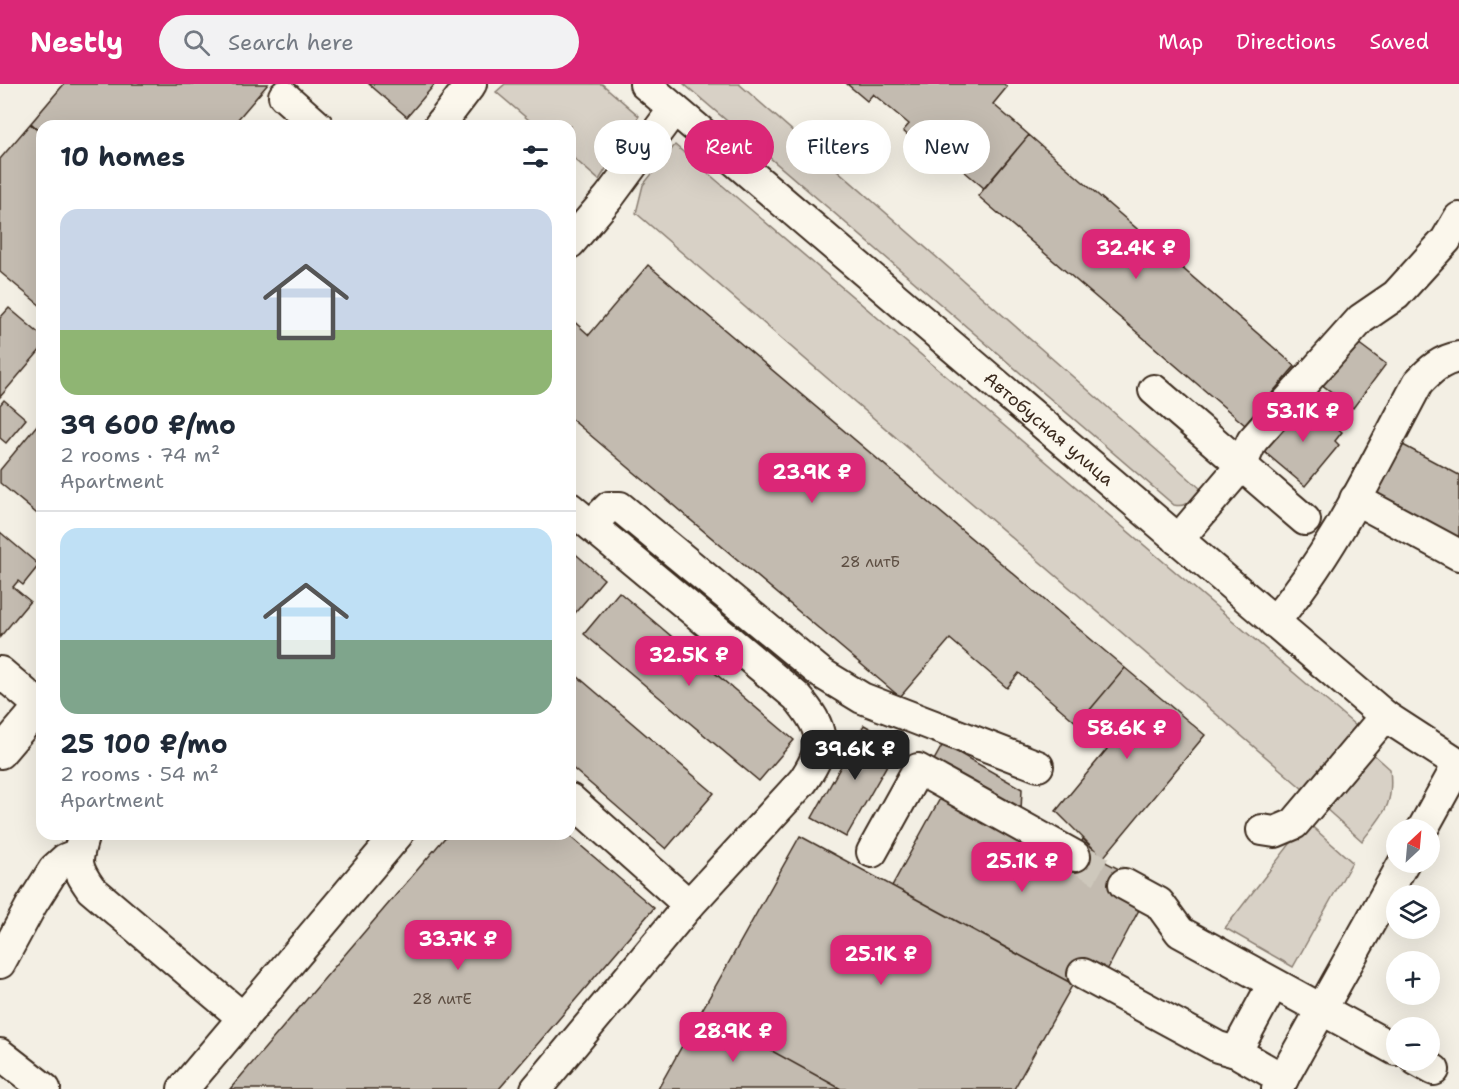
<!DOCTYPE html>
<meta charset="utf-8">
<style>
body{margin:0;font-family:"Shantell Sans",sans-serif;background:#f2f2f3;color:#1f2937;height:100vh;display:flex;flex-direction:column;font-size:22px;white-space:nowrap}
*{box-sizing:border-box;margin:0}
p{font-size:20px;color:#747a83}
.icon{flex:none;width:33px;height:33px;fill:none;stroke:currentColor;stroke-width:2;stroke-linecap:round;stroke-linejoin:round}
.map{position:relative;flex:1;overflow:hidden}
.drawer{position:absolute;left:36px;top:36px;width:540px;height:720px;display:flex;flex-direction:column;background:#fff;border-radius:18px;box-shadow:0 6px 24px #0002}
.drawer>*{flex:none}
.banner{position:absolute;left:594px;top:36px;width:570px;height:54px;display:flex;gap:12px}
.needle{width:39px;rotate:26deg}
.tools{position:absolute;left:1386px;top:735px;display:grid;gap:12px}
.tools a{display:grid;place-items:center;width:54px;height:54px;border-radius:50%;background:#fff;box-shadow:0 6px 24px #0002;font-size:30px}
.price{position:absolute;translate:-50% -51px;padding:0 14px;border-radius:12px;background:#db2777;color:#fff;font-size:20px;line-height:39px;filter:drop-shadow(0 2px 3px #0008)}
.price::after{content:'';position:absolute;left:50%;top:36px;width:18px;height:14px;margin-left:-9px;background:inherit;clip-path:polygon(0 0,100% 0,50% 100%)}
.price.active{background:#222;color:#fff}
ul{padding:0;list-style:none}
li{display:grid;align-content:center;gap:12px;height:318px;padding:0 24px}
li+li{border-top:2px solid #e0e1e3}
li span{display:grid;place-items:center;height:186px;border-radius:18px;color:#555}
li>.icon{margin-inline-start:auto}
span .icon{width:108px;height:108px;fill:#fffc;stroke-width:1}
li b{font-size:26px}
h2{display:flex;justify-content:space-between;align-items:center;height:72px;padding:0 24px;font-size:26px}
.chip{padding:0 21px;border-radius:27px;background:#fff;box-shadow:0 6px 24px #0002;font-size:21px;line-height:54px}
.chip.active{background:#db2777;color:#fff}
header{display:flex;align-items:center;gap:36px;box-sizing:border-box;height:84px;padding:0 30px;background:#db2777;color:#fff}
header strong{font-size:28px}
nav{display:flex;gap:33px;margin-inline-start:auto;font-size:21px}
.search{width:420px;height:54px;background:#f2f2f3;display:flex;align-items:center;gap:15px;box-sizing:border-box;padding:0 21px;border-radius:33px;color:#747a83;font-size:22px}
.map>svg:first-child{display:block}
.green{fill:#d8d1c6;stroke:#8a7e72;stroke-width:1.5}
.building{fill:#c3bbb0;stroke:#3b2a1e;stroke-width:1.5}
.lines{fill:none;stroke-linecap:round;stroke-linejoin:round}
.minor-tunnel{stroke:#cec8bc;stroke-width:30;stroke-dasharray:30 15;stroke-linecap:butt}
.minor-casing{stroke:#3b2a1e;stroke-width:34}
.minor{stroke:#fbf7ec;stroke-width:30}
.labels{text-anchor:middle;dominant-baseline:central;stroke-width:4.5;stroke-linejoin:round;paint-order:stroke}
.number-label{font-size:15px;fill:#5d4e42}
.street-label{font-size:18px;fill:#3b2a1e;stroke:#fbf7ec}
</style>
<header>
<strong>Nestly</strong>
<div class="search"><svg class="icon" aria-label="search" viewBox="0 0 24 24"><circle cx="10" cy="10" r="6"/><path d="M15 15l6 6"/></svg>Search here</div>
<nav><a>Map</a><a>Directions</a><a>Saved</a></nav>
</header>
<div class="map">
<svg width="1459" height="1005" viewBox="0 0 1459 1005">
<rect width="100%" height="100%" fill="#f3efe4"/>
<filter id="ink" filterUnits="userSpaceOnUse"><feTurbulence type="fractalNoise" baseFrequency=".0167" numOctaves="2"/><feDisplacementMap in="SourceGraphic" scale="12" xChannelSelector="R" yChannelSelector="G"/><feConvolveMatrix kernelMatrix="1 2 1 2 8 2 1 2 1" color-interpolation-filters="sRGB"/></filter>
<g filter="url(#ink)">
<path class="green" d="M505,0H602L639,32L599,96L570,71V42H536L496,8Z
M684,0H739L1201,405C1193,415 1188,424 1174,421Z
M675,61L1362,647L1311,712L636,129L643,101Z
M1371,668L1390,685C1394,722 1384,729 1362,757L1325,724Z
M1307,738L1352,778L1293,883L1225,844Z"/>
<path class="building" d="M64,0H268L232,42H42V49L31,39Z
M369,0H435L407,33Z
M847,0H1004L1007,3L993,20L1029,51L984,104L952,77L946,84L903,47L909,40L873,10L867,17Z
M30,40L42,50V223L0,188V75Z
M1029,51L1295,282L1245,341L978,112Z
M648,181L1125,584L1078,640L1019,589L1007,604L950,555L900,613L570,334V234L589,251Z
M9,224L42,252V264L0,313V234Z
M1354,256L1386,280L1353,324L1321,300Z
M1303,315L1342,348L1335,357L1339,361L1305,402L1261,365Z
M4,316L26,335L6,359L0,354V321Z
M42,335V434L0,399V386Z
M1403,361L1459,391V454L1377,410Z
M0,448L39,481L23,501L18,497L13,503L30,517L0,553Z
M570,465L604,495L570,535Z
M619,508L794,656L759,697L584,550Z
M1125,584L1205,651L1103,774L1056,727L1107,665L1078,640Z
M570,586L714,709L666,765L570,682Z
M864,641L899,660L846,753L812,734Z
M943,660L1022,705L1021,727L933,678Z
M942,711L1070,781L1083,755L1107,779L1129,790L1140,824L1105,890L1076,902L892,802Z
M448,750H567L654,824L499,1005H230Z
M800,752L1073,900L1014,1005H841L701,928Z
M701,928L841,1005H658Z"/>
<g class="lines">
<path class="minor-tunnel" d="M1075,772L1124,800"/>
<defs>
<g id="minor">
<path id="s1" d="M645,0L1385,632L1459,680"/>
<path d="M284,12L318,42"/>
<path d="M439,42L471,0"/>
<path d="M570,159L609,113L674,25"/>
<path d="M1154,306L1305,436"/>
<path d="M1355,415L1459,471"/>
<path d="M591,441L609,423H620L821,589L862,614L1038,682"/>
<path d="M1178,456L1241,382L1252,357L1361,235L1396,211L1446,156L1459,134"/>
<path d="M1274,538C1334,467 1374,381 1418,299C1430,286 1441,276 1459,273"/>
<path d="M0,588L40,622L0,669"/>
<path d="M570,715L689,821"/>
<path d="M1262,746L1275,748L1294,740L1385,632"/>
<path d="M1422,746L1459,679"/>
<path d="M84,750C76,777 74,781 91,805L243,934"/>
<path d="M872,768L918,685L1075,772"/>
<path d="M1124,800L1159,819L1180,848L1396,966"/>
<path d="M0,879L32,820L54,785L65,775L78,770"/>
<path d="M1083,890L1218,963L1236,968L1283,995"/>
<path d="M1236,968L1273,900"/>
<path d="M0,970L45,1005"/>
<path d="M1416,976L1434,986"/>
<path d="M183,1005L398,750"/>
<path d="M536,1005L689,821L803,697C828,661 824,645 797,613L570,424"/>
<path d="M1277,1005L1404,778"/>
</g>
</defs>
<use href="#minor" class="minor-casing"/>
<use href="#minor" class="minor"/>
</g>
</g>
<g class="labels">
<g class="number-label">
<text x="870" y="478">28 литБ</text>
<text x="442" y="915">28 литЕ</text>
</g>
<g class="street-label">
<text stroke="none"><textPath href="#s1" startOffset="531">Автобусная улица</textPath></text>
</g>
</g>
</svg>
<div class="tools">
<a><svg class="needle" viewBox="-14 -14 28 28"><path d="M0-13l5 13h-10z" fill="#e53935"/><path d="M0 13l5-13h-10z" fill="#747a83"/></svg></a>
<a><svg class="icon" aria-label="layers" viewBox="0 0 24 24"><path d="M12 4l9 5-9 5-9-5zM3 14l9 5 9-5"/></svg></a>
<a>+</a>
<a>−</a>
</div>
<b class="price" style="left:1136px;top:196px">32.4K ₽</b>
<b class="price" style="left:1303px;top:359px">53.1K ₽</b>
<b class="price" style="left:812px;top:420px">23.9K ₽</b>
<b class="price" style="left:689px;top:603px">32.5K ₽</b>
<b class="price" style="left:1127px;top:676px">58.6K ₽</b>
<b class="price active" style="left:855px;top:697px">39.6K ₽</b>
<b class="price" style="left:1022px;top:809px">25.1K ₽</b>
<b class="price" style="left:458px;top:887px">33.7K ₽</b>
<b class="price" style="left:881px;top:902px">25.1K ₽</b>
<b class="price" style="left:733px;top:979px">28.9K ₽</b>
<div class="banner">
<a class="chip">Buy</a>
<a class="chip active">Rent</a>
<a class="chip">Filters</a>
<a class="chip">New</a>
</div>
<section class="drawer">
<h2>10 homes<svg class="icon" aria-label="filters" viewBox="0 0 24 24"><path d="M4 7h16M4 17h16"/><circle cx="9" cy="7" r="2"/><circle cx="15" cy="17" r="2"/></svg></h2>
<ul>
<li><span style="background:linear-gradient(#c9d6e8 65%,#8fb573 0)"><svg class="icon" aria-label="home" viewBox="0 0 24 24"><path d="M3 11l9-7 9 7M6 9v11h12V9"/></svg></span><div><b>39 600 ₽/mo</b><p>2 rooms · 74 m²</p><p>Apartment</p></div></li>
<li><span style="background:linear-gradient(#bfe0f5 60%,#7fa58c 0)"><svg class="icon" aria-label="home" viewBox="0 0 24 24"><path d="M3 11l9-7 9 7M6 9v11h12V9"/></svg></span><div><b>25 100 ₽/mo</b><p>2 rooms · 54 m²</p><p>Apartment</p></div></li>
</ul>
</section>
</div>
